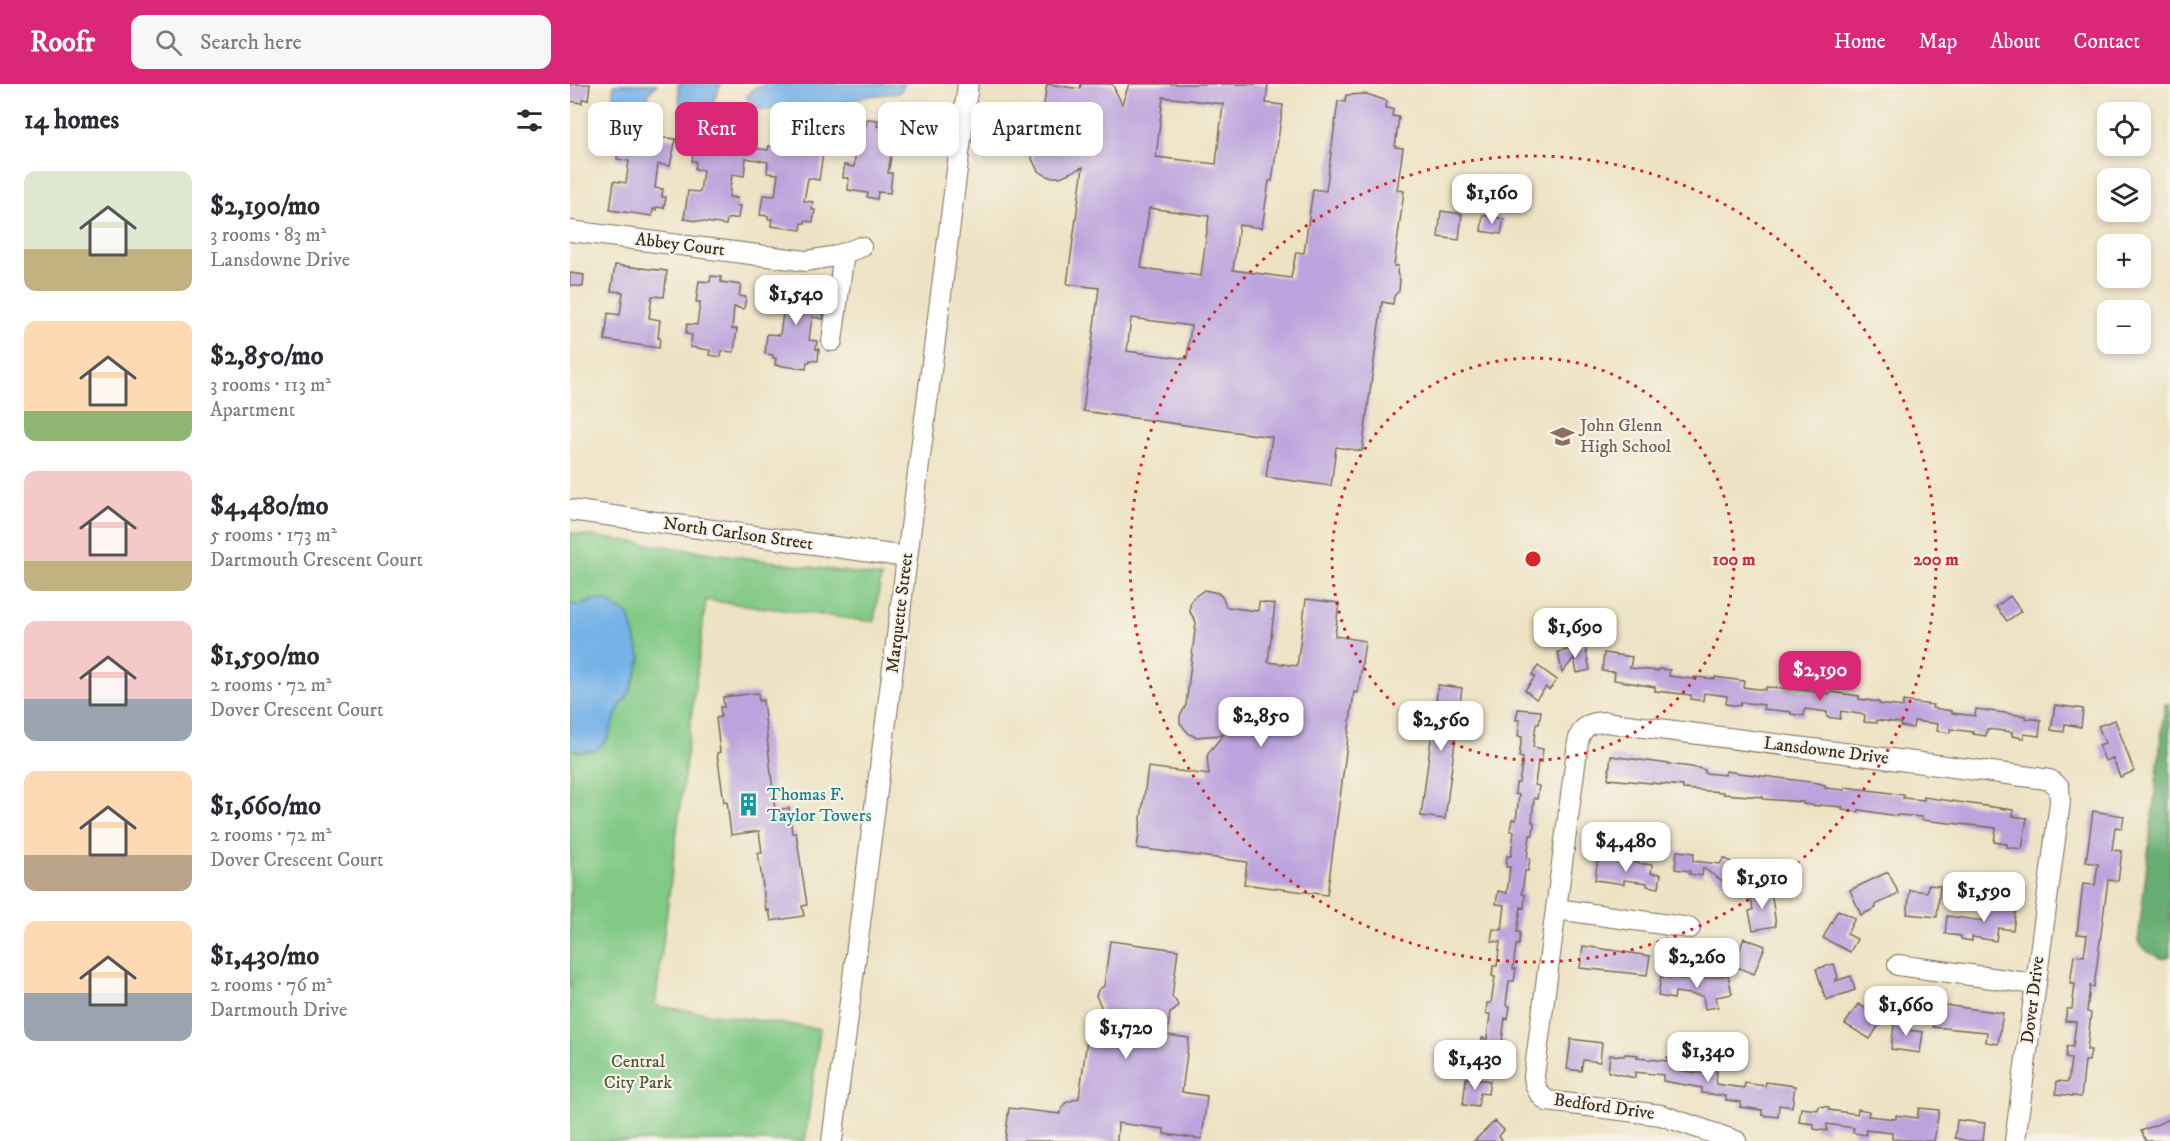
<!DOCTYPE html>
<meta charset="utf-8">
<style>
body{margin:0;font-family:"IM FELL DW Pica",serif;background:#f7f7f7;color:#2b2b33;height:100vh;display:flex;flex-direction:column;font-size:22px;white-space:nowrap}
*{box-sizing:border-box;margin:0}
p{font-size:20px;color:#7c7c81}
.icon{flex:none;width:33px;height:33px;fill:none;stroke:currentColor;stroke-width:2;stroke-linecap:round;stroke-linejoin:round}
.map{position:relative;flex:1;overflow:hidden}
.panel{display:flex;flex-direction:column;background:#fff;width:570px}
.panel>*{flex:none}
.top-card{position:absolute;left:18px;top:18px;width:570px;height:54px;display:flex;gap:12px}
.controls{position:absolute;left:1527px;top:18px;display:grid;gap:12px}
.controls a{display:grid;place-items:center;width:54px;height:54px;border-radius:12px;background:#fff;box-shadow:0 3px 9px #0003;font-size:30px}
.price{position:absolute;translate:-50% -51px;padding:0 14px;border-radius:12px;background:#fff;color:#222;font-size:20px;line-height:39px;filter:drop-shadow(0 2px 3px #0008)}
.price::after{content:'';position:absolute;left:50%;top:36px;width:18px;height:14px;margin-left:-9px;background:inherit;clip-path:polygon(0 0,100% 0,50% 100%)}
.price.on{background:#db2777;color:#fff}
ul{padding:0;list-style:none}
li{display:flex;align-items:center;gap:18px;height:150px;padding:0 24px}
li span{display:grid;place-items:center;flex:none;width:168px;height:120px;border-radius:12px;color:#555}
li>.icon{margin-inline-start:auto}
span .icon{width:72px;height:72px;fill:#fffc;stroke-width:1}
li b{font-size:26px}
h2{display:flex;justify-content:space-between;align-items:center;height:72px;padding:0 24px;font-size:26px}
.tag{padding:0 21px;border-radius:12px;background:#fff;box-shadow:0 3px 9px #0003;font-size:21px;line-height:54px}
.tag.on{background:#db2777;color:#fff}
header{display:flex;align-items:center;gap:36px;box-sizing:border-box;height:84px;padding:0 30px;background:#db2777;color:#fff}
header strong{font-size:28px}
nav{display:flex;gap:33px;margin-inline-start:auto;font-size:21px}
.search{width:420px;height:54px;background:#f7f7f7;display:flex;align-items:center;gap:15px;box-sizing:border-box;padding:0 21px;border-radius:12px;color:#7c7c81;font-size:22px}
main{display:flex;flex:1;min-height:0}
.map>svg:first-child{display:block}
.green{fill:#81c985;stroke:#5e7a52;stroke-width:1.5}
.forest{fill:#68ad72;stroke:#526c48;stroke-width:1.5}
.water{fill:#75b2e7;stroke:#586e82;stroke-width:1.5}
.building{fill:#bca3dd;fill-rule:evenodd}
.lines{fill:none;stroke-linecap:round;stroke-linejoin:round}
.minor-casing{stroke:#796a58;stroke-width:22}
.minor{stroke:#fff;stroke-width:20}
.ring{fill:none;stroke:#d62828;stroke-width:3;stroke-dasharray:3 6}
.labels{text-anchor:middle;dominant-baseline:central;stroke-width:4.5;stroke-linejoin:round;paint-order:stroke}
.street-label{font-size:18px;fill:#3b2a1e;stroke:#f7f3e8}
.education-label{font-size:18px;fill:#785e54;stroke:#f7f3e8;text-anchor:start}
.culture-label{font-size:18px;fill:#0d838f;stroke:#f7f3e8;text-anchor:start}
.park-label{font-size:18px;fill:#505a3d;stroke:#f7f3e8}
.centre{fill:#d62828;stroke:#f7f3e8;stroke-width:3}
.ring-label{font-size:18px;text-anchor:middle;font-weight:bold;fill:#d62828;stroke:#f7f3e8;stroke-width:4.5;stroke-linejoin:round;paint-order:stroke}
</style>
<header>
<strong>Roofr</strong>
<div class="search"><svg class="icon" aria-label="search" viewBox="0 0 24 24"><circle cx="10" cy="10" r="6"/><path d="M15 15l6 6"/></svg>Search here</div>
<nav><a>Home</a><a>Map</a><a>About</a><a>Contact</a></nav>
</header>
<main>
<section class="panel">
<h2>14 homes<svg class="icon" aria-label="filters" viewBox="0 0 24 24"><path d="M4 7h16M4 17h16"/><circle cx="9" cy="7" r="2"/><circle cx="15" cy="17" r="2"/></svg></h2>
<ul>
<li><span style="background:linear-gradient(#dfe7d0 65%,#c2b280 0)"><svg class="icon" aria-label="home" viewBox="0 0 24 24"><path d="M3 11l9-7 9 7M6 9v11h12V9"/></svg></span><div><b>$2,190/mo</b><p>3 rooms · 83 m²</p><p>Lansdowne Drive</p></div></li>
<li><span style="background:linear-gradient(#ffd9b3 75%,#8fb573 0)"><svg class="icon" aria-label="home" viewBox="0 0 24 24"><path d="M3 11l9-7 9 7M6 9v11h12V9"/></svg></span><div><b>$2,850/mo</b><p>3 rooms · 113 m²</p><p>Apartment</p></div></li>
<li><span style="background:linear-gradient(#f6c9c9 75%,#c2b280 0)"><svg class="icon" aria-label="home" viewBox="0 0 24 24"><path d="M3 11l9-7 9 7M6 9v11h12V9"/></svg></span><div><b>$4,480/mo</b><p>5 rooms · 173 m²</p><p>Dartmouth Crescent Court</p></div></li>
<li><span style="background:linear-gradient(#f6c9c9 65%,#9aa5b1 0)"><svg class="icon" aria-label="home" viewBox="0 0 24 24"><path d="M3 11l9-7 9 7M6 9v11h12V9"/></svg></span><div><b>$1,590/mo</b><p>2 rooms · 72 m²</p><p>Dover Crescent Court</p></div></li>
<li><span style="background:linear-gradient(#ffd9b3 70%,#b9a48a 0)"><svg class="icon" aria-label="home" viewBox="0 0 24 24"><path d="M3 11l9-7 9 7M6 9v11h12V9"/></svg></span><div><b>$1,660/mo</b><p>2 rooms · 72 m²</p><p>Dover Crescent Court</p></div></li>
<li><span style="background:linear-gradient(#ffd9b3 60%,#9aa5b1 0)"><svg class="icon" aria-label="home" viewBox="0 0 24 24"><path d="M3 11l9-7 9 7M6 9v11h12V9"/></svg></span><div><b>$1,430/mo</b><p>2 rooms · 76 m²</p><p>Dartmouth Drive</p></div></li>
</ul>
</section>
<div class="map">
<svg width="1600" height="1057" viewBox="0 0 1600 1057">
<rect width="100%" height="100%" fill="#f7f3e8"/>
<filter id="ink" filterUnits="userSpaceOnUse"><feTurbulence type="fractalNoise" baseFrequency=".0167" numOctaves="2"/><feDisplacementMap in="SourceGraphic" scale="12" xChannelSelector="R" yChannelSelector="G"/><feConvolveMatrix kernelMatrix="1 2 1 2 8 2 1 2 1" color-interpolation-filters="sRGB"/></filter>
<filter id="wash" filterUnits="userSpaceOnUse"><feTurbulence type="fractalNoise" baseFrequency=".008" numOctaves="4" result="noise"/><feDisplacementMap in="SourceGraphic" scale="24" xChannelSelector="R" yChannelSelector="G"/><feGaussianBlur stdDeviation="1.35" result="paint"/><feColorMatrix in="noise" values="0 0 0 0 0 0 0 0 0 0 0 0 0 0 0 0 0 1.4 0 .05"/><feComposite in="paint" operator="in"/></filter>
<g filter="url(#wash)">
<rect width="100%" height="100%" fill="#ede2c3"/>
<path class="green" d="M0,449L311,493L304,538L136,516L85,922L250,945L235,1057H0Z"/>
<path class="forest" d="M1595,620H1600V872L1593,875L1578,868L1568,858Z"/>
<path class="water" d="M44,0H87L77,11L81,17L80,23C64,25 54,21 43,11Z
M108,0H151L139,28L132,34L115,29L110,21Z
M196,0H335L329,9L297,12L266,21L226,27L186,25L176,13L185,4Z
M24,516H34L59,531L71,575L59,610L49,624L37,656L26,666L11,668L0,665V523L4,520L9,522Z"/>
<g id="blocks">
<path class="building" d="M0,0H20L18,16L12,15V19L0,17Z
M477,0L510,5L511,0H542L552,20L559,0H698L696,19L713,21L702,97H699L692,144L669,141L663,186L721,194L726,168L734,169L743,105L756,107L768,17L775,18L776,11L797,10L817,17L816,24L823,25L822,32L829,33L825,63L833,64L827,106L834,107L824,182H828L827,189L830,196L829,207L824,212L823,220L812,218L792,367L766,363L761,402L696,393L702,353L513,327L529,204L497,200L513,83L490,93H479L468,87L462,75L465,44L474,20ZM593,13L653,20L646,80L586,73ZM579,124L639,132L631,192L571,184ZM561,234L621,242L617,275L557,267Z
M297,35L308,36L307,42L326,44L318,89H322L320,109L308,108L307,115L297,113L298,109L278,106L279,94H273L274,81L284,83L286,63L280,62L283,39L296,41Z
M51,49L106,55L100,82L88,80L85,104L93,105L92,113H96L94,124L86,123V126L83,125L82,132L40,126L44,97L56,99L59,77L47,75Z
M136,58L198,66L199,62L253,69L249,96L238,94L234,117L243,118L242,126H245L243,138L235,137V139H232L231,146L201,142L202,135H198V132L190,131L193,111L205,112L208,90L197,89L198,78L176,74L174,92L162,90L159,113L167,114L166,122H170L168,134L157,135L156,141L114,135L118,107L130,108L133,86L125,85L126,77H122L124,65L135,64Z
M871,127L892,130L889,156L868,153Z
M913,131L934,135L931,150L911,147Z
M45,181L97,187L94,213L82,212L79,234L90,236L88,254H90L89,264L35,256L38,229L50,231L53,208L41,207Z
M0,189L14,191L13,203L0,201Z
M141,192L151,193V198L171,201L169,212L176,213L174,225L164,223L162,245H167L164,268L152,267L151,273L139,271L140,266L120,263L122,251L116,250L117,240L127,241L130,218H126L129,197L140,198Z
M205,201L257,207L253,235L242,233L239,256L247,257L246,265H249L248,277L240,276V278H237L236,285L205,281L206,274H203V271L195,270L197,250L210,251L213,229L201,227Z
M634,506L648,509L653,514L656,523L688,527L689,518L705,520L698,578L727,582L736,515L769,519L765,552L795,557L788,609L784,608L757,811L674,800L677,778L567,764L578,683L639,691L637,673L639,668L653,651L626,653L619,650L610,639V632L616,621L626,538L620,528V521L623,514Z
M1440,512L1451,527L1437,537L1426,523Z
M1015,562L1020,586L1007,589L1004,574L992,589L988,568Z
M1034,569L1062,573L1060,584L1088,587V585L1100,586L1099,592L1124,595V593L1145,595V593L1174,597L1173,603L1195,606L1196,603L1224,605L1260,610V608L1289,612V615L1309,618V620L1333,623V617L1363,621L1362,624L1382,627V629L1405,632L1406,625L1456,632V634L1471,636L1469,652L1454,650V654L1442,652V648L1417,645L1416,652L1403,650V648L1380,645V649L1367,647L1368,640L1344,637L1343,644L1330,642L1331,639L1307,636V639L1294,638L1295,631L1271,627L1270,635L1257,633V628L1235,625L1234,632L1221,630V628L1193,625L1194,621L1171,618L1170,622L1156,620L1157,612L1134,609L1133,617L1121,615V611L1085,607V603L1044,596L1045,588L1032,587Z
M968,582L987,596L979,606L976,603L966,615L955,606L965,593L962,591Z
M868,601L892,604L875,735L851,732Z
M188,609L189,617L193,616L205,726L219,724L222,749H226L237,821L232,822L234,832L201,837L199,826L196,827L192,796L188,769H192L189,747L161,751L157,717L154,718L147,669L150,668L146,634L151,633L150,623H154L153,613Z
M1485,621L1513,625L1511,643L1495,640L1494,648L1481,646Z
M948,625L971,627L969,640H966L963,663L973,665L971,678L968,677L965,701L969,702L967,715L964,714L962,738H964L963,751H960L957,774H960L958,787H955L952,810L955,811L954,824L951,823L947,848H950L949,861H946L943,885H946L944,897H939L936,921L940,922L938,935L935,934L932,957H935L933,970H930L928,984L913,982L915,966H911L912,954L917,955L920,930H916L917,919H921L925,893L922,892L923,882H927L930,858L921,857L923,845L932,846L935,821L926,820L928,807L937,809L940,783H936L937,772H941L944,747H940L942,735L946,736L949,711L945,710L946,699H949L953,674L949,673L952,653L948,652L950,636H946Z
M1545,636L1564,687L1550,693L1543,674L1535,677L1529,661L1535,659L1528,642Z
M1041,672L1128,684L1135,686V689L1155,691L1156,687L1169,689L1248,699L1255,701V704L1275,706V703L1314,708L1334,711L1333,714L1354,716V713L1443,726V732L1457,734L1452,765L1437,763V760L1424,758L1426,744L1352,736V733L1328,731L1327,732L1289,726V728L1272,726L1273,723L1250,721L1249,722L1233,720V718L1193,715V713L1153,710V708L1113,705V702L1038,695Z
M1523,727L1554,732L1552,744L1545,743L1542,766L1552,767L1548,797L1538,796L1524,903L1520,902L1517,928L1521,929L1517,966H1521L1519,977H1515L1511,1013L1486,1010L1487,997L1498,998L1501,975L1496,974L1497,962L1503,963L1506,938L1495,937L1497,925H1502L1505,900H1500L1504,871L1514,872L1517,851L1507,850L1513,800L1525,801L1528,780L1516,778Z
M1107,767L1124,769L1123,777L1150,780L1154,774L1178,788L1167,807L1133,784L1132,792L1119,790L1120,787L1105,785Z
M1028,774L1082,781L1081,789L1091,790L1089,804L1077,802V799L1054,796V800L1025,796Z
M1318,788L1329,810L1305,821L1306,824L1291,831L1280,806Z
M1358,801L1370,802L1367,833L1337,830L1340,806L1357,808Z
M1201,806L1206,842L1183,846L1179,827L1183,826L1180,809Z
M1429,815L1441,817L1440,823L1446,824L1443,846L1428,844L1426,857L1402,853V857L1391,855V852L1375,850L1377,832L1414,837L1416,820L1428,822Z
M1268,826L1285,834L1277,850L1287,855L1280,868L1253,854Z
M1174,854L1195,862L1184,890L1164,882Z
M540,857L608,866L602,913L606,917L608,922L605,926L600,929L597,951L619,954L612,1008L637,1012L632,1055L594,1050V1045L548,1039L547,1057H435L439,1024L490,1030L495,1019L509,1014L519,941L528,943L531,922L526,912L528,906L534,902Z
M1013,862L1080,872L1077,891L1010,884Z
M1264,880L1268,893L1265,897L1281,892L1285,906L1256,916L1246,885Z
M1158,891L1162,910L1146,913L1148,923L1135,925L1133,912L1105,908L1104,915L1088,912L1091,893L1123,896Z
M1288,920L1313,935L1300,955L1275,940Z
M1366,920L1433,929L1428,960L1416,958L1417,948L1363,943Z
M1325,932L1340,934L1338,946L1353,948L1350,969L1321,965Z
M1001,955L1032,959L1030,978L1013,976L1011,987L997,985Z
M1055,970L1068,971L1067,974L1097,977V973L1108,974L1107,986L1136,990V985L1147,987L1146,1000L1174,1004L1175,999L1195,1002L1196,998L1225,1002L1222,1023L1209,1021L1208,1033L1192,1031V1026L1170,1023L1171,1018L1156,1016V1012L1132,1009V1004L1093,997V991L1065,988V994L1038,988L1040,971L1054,972Z
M896,994L920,997L918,1010L910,1009L908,1023L893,1021Z
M1249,1022L1259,1023V1026L1287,1030L1288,1025L1299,1027L1298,1032L1326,1035V1031L1347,1034L1349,1024L1369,1026L1364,1057L1322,1055V1049L1296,1046V1051L1283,1049L1284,1044L1257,1040V1047L1244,1045V1040L1229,1038L1231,1024L1248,1026Z
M1600,1035V1057H1576L1571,1047Z
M1387,1036L1415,1039L1413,1057H1398L1385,1054Z
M925,1037L934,1046L929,1052L933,1057H904Z"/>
</g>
</g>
<g filter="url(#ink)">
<use href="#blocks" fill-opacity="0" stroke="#796a58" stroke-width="1.5"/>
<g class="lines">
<defs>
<path id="minor" d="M0,147L236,177L266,172L291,163
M262,257L274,169
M0,426L337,473
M987,825L1120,844
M1328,881L1465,900
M262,1057L398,0
M1166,1057L1091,1031L977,1017C968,1009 965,1004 964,992L1008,658C1011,643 1020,638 1035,638L1468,694L1480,696L1489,703L1490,718L1445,1057"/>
</defs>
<use href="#minor" class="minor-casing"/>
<use href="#minor" class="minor"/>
</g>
</g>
<g class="ring">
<circle cx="963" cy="475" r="201"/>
<circle cx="963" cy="475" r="403"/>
</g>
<defs>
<symbol id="school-bare" viewBox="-9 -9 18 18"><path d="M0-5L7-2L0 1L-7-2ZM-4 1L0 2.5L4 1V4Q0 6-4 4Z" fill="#8d6e63" stroke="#f7f3e8" stroke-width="2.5" paint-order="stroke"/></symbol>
<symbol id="building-bare" viewBox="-9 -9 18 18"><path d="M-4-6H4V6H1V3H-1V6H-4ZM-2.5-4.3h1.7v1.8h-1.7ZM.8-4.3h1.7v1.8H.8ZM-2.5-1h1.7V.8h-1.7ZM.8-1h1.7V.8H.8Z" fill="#0f9aa8" stroke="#f7f3e8" stroke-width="2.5" paint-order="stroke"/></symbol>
</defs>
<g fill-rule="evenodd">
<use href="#school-bare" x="976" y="336" width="33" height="33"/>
<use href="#building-bare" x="162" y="704" width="33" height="33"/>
</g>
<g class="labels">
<g class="street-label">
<text transform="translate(110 161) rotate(7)">Abbey Court</text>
<text transform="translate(168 450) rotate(8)">North Carlson Street</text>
<text transform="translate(330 529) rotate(-83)">Marquette Street</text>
<text transform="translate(1256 667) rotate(7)">Lansdowne Drive</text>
<text transform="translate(1463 916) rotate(-83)">Dover Drive</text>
<text transform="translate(1034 1023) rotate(8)">Bedford Drive</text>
</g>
<g class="education-label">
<text x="1010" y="342">John Glenn<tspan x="1010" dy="21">High School</tspan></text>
</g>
<g class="culture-label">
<text x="197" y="711">Thomas F.<tspan x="197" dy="21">Taylor Towers</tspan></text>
</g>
<g class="park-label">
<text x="68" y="978">Central<tspan x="68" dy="21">City Park</tspan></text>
</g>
</g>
<circle cx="963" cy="475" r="9" class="centre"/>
<g class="ring-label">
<text x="1164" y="481">100 m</text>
<text x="1366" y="481">200 m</text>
</g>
</svg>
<div class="controls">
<a><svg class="icon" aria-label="locate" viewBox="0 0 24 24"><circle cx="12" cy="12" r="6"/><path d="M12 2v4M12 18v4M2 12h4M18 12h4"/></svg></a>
<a><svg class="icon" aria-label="layers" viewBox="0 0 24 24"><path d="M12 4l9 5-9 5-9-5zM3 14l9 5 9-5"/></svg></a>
<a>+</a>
<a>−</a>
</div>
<b class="price" style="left:922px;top:141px">$1,160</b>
<b class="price" style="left:226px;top:242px">$1,540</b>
<b class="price" style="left:1005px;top:575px">$1,690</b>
<b class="price on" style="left:1250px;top:618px">$2,190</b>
<b class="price" style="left:691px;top:664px">$2,850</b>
<b class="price" style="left:871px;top:668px">$2,560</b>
<b class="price" style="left:1056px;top:789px">$4,480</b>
<b class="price" style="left:1192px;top:826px">$1,910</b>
<b class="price" style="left:1414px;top:839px">$1,590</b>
<b class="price" style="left:1127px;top:905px">$2,260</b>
<b class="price" style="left:1336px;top:953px">$1,660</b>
<b class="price" style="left:556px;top:976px">$1,720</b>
<b class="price" style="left:1138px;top:999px">$1,340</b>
<b class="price" style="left:905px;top:1007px">$1,430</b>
<div class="top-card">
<a class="tag">Buy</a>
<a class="tag on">Rent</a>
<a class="tag">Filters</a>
<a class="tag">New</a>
<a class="tag">Apartment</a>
</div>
</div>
</main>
